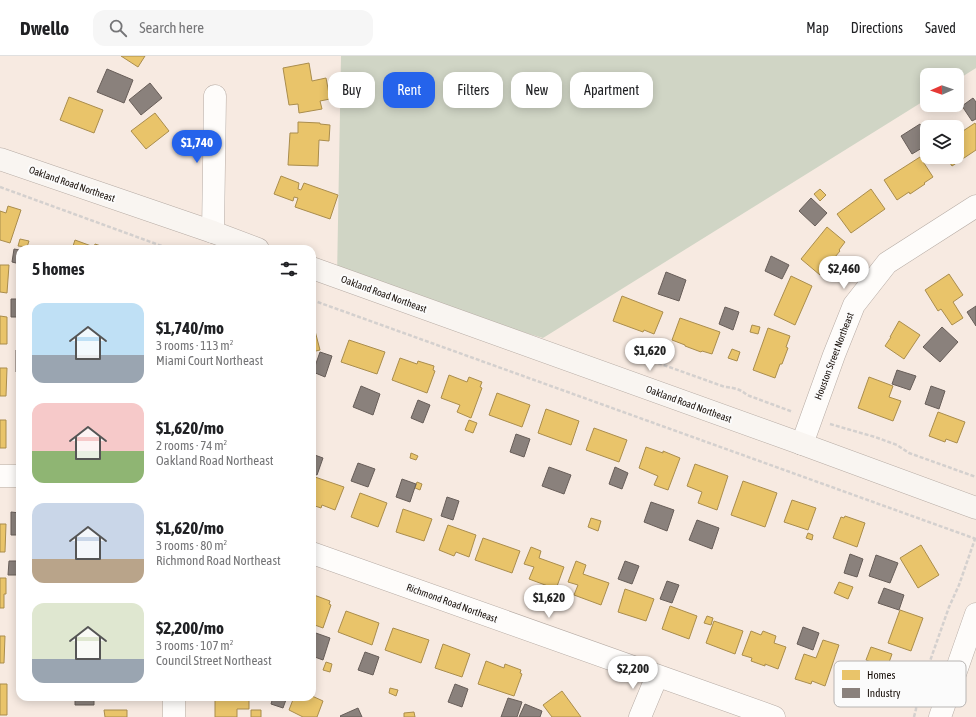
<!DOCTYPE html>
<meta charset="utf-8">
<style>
body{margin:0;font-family:"Asap Condensed",sans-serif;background:#f6f6f6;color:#202124;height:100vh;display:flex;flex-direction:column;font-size:15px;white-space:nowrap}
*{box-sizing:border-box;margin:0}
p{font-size:13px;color:#757577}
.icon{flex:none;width:22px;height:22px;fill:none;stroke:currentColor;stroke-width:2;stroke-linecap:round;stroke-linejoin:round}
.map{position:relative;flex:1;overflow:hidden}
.drawer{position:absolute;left:16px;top:189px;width:300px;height:456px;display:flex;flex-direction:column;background:#fff;border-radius:12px;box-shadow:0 2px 10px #0003}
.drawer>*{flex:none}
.guide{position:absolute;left:328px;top:16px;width:380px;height:36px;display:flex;gap:8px}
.needle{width:26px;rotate:268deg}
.buttons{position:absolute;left:920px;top:12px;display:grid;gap:8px}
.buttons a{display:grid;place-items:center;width:44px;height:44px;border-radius:8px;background:#fff;box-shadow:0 2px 10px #0003;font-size:20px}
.price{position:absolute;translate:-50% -34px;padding:0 9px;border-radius:14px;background:#fff;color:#222;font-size:13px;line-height:26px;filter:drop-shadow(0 1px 2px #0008)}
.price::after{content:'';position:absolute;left:50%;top:24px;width:12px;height:9px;margin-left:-6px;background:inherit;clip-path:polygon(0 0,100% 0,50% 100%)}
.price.on{background:#2563eb;color:#fff}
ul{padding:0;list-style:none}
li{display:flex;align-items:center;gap:12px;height:100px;padding:0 16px}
li span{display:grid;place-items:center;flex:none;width:112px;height:80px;border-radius:12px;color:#555}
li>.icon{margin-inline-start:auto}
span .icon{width:48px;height:48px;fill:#fffc;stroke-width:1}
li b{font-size:17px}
h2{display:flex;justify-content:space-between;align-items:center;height:48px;padding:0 16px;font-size:17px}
.chip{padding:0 14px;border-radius:12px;background:#fff;box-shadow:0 2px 10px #0003;font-size:14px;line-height:36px}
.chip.on{background:#2563eb;color:#fff}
header{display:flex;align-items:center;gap:24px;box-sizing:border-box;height:56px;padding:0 20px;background:#fff;border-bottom:1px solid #e0e0e0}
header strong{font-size:19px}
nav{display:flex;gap:22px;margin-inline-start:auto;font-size:14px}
.search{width:280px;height:36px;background:#f6f6f6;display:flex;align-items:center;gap:10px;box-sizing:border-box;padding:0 14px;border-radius:12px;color:#757577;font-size:15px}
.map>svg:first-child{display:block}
.green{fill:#d0d5c5}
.homes{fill:#e9c46a;stroke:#aa8d4d}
.industry{fill:#8a817c;stroke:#685e59}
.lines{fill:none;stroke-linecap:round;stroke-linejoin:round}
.minor-casing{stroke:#b6aba4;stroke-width:23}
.secondary-casing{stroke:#b6aba4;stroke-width:23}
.path{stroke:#d4d0ce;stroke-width:2.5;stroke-dasharray:4 2;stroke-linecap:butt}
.minor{stroke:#fefcfa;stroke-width:22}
.secondary{stroke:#f9f5f1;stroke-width:22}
.labels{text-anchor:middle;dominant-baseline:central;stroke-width:4;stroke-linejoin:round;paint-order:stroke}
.street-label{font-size:10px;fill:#170e08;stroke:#fbfbfb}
.key{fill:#fbfbfb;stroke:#b7b4b2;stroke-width:1}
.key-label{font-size:11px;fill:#170e08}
</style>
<header>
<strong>Dwello</strong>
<div class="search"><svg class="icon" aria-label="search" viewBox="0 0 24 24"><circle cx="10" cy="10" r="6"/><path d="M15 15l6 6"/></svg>Search here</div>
<nav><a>Map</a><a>Directions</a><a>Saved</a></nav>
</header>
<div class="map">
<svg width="976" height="661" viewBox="0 0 976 661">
<rect width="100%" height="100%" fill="#f7eae1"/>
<path class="green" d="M341,0H976V12L957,24V19H927V43L543,282L337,221Z"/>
<path class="homes" d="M121,0H145L138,11Z
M309,7L312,25L326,22L330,43L320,45L322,53L299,57L298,48L289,49L283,12Z
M69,41L103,54L94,77L60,64Z
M155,57L169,75L146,93L131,75Z
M298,66L320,67V68L330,69L329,85L319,84L318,110L288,109L290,77H298Z
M975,67L976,69V94L952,110L946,101H957V79Z
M920,101L933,121L924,127L925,128L910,138L909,136L897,144L884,124Z
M281,120L299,127L298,133L301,134L304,127L338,139L330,163L295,151L298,142L294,141L293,145L274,138Z
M820,133L826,139L820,145L814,138Z
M871,133L885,153L851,177L837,158Z
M8,150L21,154L10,187L0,184V155L6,157Z
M827,171L845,186L839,194L840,195L820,219L801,203Z
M20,183L29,185L27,191L18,190Z
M75,184L94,191L95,188L110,193H72Z
M0,209H9L7,237L0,236Z
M949,218L963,239L953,246L963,262L952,269L941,253L938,255L925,234Z
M791,220L812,230L795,269L774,259Z
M622,240L663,256L654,278L644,274L643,276L613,265Z
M0,260L7,261V288H0Z
M680,262L720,276L712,298L702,295L701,296L685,290V289L672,284Z
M899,265L920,279L904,303L885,290L891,281H890Z
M752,269L760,271L758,278L750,276Z
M314,271L320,294L312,296V272Z
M768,272L790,280L786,291L788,292L782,308H780L775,322L753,314Z
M349,284L385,296L377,318L341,306Z
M732,293L740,296L737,305L728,302Z
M400,302L417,308L418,305L434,310L433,314L435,315L427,337L392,324Z
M0,312H7L6,340H0Z
M449,319L467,326L469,321L482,326L480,331L482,332L471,362L457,356L460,349L441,342Z
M869,321L893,330L889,341L901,345L893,365L858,352Z
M497,337L530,349L522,371L489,359Z
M546,353L579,365L571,389L538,377Z
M938,356L965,366L957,387L946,383L945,386L929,380Z
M0,364H6V392H0Z
M469,364L477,367L473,377L465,374Z
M594,372L627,384L619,406L586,394Z
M646,391L663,397V395L680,402L668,434L654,429L658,420L639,412Z
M411,397L418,400L416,404L410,402Z
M695,408L728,420L717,454L698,447L702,436L687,430Z
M315,421L344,431L335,454L322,449L321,452L312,449V428Z
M743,425L777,437L765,471L731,459Z
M417,426L422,428L420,434L415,432Z
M360,437L387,447L378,471L351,461Z
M792,444L816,452L808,474L784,466Z
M403,453L432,463L424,485L396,476Z
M845,460L865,467L857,491L833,482L841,461L844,462Z
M591,462L601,465L598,475L588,471Z
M0,468H6L5,496H0Z
M448,469L476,479L469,501L456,496L454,500L439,494Z
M808,477L813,479L812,484L806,482Z
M483,482L520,495L512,517L475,504Z
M921,489L939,519L918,532L900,502Z
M531,491L541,495L539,502L564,511L556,533L529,523L534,511L524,508Z
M576,505L586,509L583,518L609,527L601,549L574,539L578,529L568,526Z
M0,522H6V538H4V552H0Z
M839,526L853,531L848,543L834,537Z
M625,533L654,543L646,565L618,556Z
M314,539L330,545L329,548L331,549L323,572L312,568V542L313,543Z
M670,550L697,560L689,583L662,573Z
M900,554L923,562L911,595L888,587Z
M346,555L379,567L372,589L338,576Z
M707,560L713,562L711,569L704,567Z
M714,565L743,575L735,598L706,587Z
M393,572L429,584L421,607L385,594Z
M751,575L761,579L763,575L776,580L774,587L786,591L778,613L765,608V610L751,605L752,602L742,599Z
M0,580H5L4,607H0Z
M823,584L839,589L825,630L812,625L811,628L795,623L804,598L816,602Z
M443,588L470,598L462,621L435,612Z
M871,591L892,598L887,612L885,611L884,615L893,614L896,638L895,639L859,643L856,619L870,617L871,606L866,604Z
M486,605L504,612L505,608L521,614L520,617L522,618L514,640L478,628Z
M326,606L332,608L330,616L323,614Z
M0,628H7V659H0Z
M390,632L398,634L396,640L389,637Z
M562,635L581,661H552L543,649Z
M312,640L323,645L317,661H303L289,654L294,641H312Z
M215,641H249V653H237V661H215Z
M104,654H127V661H105Z
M251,654H261V661H251Z
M414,656L415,661H404V657Z"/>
<path class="industry" d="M107,13L133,24L124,47L97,36Z
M150,27L162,42L141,59L129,44Z
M973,42L976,46V63L972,65L962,50Z
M920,68L927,80V89L912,98L901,80Z
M811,142L827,157L815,170L799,155Z
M14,193L20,194V208L12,206Z
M771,200L789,209L782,223L765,215Z
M666,216L686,224L679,245L658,238Z
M11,243H20V261H11Z
M976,250V270L967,256Z
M725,251L739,256L733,274L719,268Z
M942,271L958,286L940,306L923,291Z
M16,294H20V316H16Z
M320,296L332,300L325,321L313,316Z
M897,314L916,320L910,334L892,328Z
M361,330L380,338L373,359L353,351Z
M931,330L945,335L939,353L925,348Z
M418,344L430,349L423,367L411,362Z
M516,378L530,383L524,401L510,396Z
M312,398L323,402L317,419L312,417Z
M358,407L375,413L368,431L351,425Z
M549,411L571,419L564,438L542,430Z
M615,411L628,417L622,433L609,428Z
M402,423L416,428L410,446L396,441Z
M447,441L459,445L453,464L441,460Z
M651,446L674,454L667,475L644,466Z
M11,456L20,457V479H11Z
M697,464L719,472L712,493L689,484Z
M850,498L863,503L857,521L844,517Z
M876,499L898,507L890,527L869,520Z
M9,505H20V519H8Z
M625,505L639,510L632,528L618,523Z
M667,525L679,529L672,547L660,543Z
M884,532L904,539L899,554L878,547Z
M803,571L819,577L813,594L797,588Z
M313,576L330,582L323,604L312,600Z
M365,596L379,601L373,619L358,614Z
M18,612H20V636H18Z
M455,628L468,633L462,651L448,646Z
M75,641H94V649H75Z
M273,641H287L283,652L271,648Z
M508,642L522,646L517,661H501Z
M525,648L542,655L540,661H519Z
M358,652L362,661H341L340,660Z"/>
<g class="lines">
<defs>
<path id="minor" d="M213,176L215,40
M802,388L834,299L854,249L887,207L976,150
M0,420H20
M312,497L774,661
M174,661V641
M640,661L657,620
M940,661L976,558"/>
<path id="secondary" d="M0,103L213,176L258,193
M312,212L802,388L976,452"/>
</defs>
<use href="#minor" class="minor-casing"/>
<use href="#secondary" class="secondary-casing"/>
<path class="path" d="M0,131L170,193
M312,244L976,483
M658,307L725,331C735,332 740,333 747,339L793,356
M830,368L875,381L897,389L909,397L976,421
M914,661L916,653L917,642L949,551L959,529L975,483"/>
<use href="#minor" class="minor"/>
<use href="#secondary" class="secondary"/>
</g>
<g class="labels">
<g class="street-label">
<text transform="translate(72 128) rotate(19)">Oakland Road Northeast</text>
<text transform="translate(384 238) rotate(20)">Oakland Road Northeast</text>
<text transform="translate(834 300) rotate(-69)">Houston Street Northeast</text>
<text transform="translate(689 348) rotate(20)">Oakland Road Northeast</text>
<text transform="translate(452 547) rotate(20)">Richmond Road Northeast</text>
</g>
</g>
<rect x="834" y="605" width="132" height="46" rx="6" class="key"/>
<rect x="842" y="614" width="18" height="10" fill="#e9c46a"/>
<rect x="842" y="632" width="18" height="10" fill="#8a817c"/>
<g class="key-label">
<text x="867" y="623">Homes</text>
<text x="867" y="641">Industry</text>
</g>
</svg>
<div class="buttons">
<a><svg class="needle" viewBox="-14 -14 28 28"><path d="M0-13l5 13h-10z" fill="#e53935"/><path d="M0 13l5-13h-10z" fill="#757577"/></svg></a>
<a><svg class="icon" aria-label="layers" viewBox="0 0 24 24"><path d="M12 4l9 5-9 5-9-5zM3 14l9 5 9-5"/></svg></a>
</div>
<b class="price on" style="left:197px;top:108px">$1,740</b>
<b class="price" style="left:844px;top:234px">$2,460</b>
<b class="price" style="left:650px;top:316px">$1,620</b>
<b class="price" style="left:549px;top:563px">$1,620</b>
<b class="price" style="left:633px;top:634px">$2,200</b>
<div class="guide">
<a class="chip">Buy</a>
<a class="chip on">Rent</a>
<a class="chip">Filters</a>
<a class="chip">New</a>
<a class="chip">Apartment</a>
</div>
<section class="drawer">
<h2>5 homes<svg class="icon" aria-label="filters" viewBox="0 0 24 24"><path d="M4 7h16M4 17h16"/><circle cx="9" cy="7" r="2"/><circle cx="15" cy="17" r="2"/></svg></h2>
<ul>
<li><span style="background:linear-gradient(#bfe0f5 65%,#9aa5b1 0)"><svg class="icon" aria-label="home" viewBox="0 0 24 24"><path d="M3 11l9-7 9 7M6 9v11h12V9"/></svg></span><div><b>$1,740/mo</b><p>3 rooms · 113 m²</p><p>Miami Court Northeast</p></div></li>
<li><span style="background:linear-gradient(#f6c9c9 60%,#8fb573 0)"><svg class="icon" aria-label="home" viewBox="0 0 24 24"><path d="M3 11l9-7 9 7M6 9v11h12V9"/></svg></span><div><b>$1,620/mo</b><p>2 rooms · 74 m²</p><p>Oakland Road Northeast</p></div></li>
<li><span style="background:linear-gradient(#c9d6e8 70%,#b9a48a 0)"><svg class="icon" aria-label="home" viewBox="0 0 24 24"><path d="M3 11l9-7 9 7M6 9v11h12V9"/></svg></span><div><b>$1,620/mo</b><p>3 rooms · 80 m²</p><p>Richmond Road Northeast</p></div></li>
<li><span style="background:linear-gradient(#dfe7d0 70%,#9aa5b1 0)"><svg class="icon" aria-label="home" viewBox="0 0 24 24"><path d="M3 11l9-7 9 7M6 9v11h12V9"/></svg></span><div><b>$2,200/mo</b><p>3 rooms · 107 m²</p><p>Council Street Northeast</p></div></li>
</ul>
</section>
</div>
